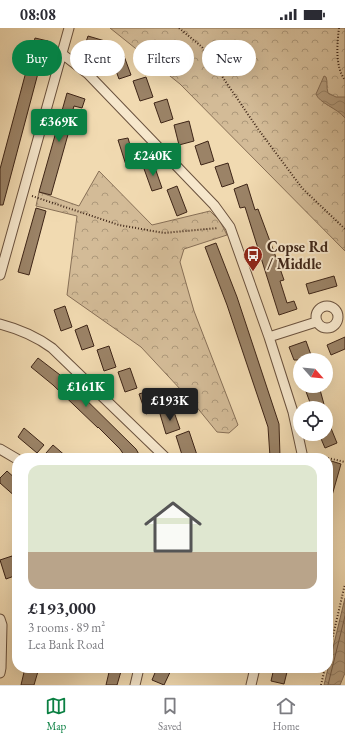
<!DOCTYPE html>
<meta charset="utf-8">
<style>
body{margin:0;font-family:"EB Garamond",serif;background:#f2f2f3;color:#2b2b33;height:100vh;display:flex;flex-direction:column;font-size:15px;white-space:nowrap}
*{box-sizing:border-box;margin:0}
p{font-size:13px;color:#7c7c81}
.icon{flex:none;width:22px;height:22px;fill:none;stroke:currentColor;stroke-width:2;stroke-linecap:round;stroke-linejoin:round}
.map{position:relative;flex:1;overflow:hidden}
.details{position:absolute;left:12px;top:425px;width:321px;height:220px;display:flex;flex-direction:column;background:#fff;border-radius:16px;box-shadow:0 4px 16px #0002}
.details>*{flex:none}
.hud{position:absolute;left:12px;top:12px;width:321px;height:36px;display:flex;gap:8px}
.needle{width:26px;rotate:117deg}
.controls{position:absolute;left:293px;top:325px;display:grid;gap:8px}
.controls a{display:grid;place-items:center;width:40px;height:40px;border-radius:50%;background:#fff;box-shadow:0 4px 16px #0002;font-size:20px}
.price{position:absolute;translate:-50% -34px;padding:0 9px;border-radius:4px;background:#0b8043;color:#fff;font-size:13px;line-height:26px;filter:drop-shadow(0 1px 2px #0008)}
.price::after{content:'';position:absolute;left:50%;top:24px;width:12px;height:9px;margin-left:-6px;background:inherit;clip-path:polygon(0 0,100% 0,50% 100%)}
.price.selected{background:#222;color:#fff}
ul{padding:0;list-style:none}
li{display:grid;align-content:center;gap:8px;height:212px;padding:0 16px}
li+li{border-top:1px solid #e1e1e2}
li span{display:grid;place-items:center;height:124px;border-radius:12px;color:#555}
li>.icon{margin-inline-start:auto}
span .icon{width:72px;height:72px;fill:#fffc;stroke-width:1}
li b{font-size:17px}
.chip{padding:0 14px;border-radius:18px;background:#fff;box-shadow:0 4px 16px #0002;font-size:14px;line-height:36px}
.chip.selected{background:#0b8043;color:#fff}
.status{display:flex;justify-content:space-between;align-items:center;height:28px;padding:0 20px;background:#fff;direction:ltr}
.status svg{height:11px;fill:currentColor}
.dock{display:flex;justify-content:space-around;align-items:center;height:56px;border-top:1px solid #e1e1e2;background:#fff;font-size:11px;color:#7c7c81}
.dock a{display:grid;justify-items:center;gap:2px}
.dock .selected{color:#0b8043}
.map>svg:first-child{display:block}
.forest{fill:url(#forest-crowns);stroke:#887057}
.water{fill:url(#water-waves);stroke:#856c54}
.lines{fill:none;stroke-linecap:round;stroke-linejoin:round}
.shore{stroke:#79604a;stroke-width:1}
.building{fill:#9b8367;stroke:#3e2517}
.street-casing{stroke:#6b523e;stroke-width:11}
.path{stroke:#3e2517;stroke-width:2;stroke-dasharray:1 2;stroke-linecap:butt}
.street{stroke:#f6e7cc;stroke-width:9}
.labels{text-anchor:middle;dominant-baseline:central;stroke-width:4;stroke-linejoin:round;paint-order:stroke}
.poi-label{font-size:15px;font-weight:bold;fill:#3e2517;stroke:#f6e7cc;text-anchor:start}
</style>
<div class="status"><b>08:08</b><svg viewBox="0 0 49 12"><path d="M0 12V9h3v3zM5 12V6h3v6zM10 12V3h3v9zM15 12V0h3v12zM26 1h20v11H26zM47 4h2v5h-2z"/></svg></div>
<div class="map">
<svg width="345" height="657" viewBox="0 0 345 657">
<defs>
<pattern id="forest-crowns" width="20" height="18" patternUnits="userSpaceOnUse"><rect width="20" height="18" fill="#d3bb97"/><path d="M2 6a3 3 0 1 1 6 0M12 15a3 3 0 1 1 6 0" fill="none" stroke="#ad987a"/></pattern>
<pattern id="water-waves" width="16" height="10" patternUnits="userSpaceOnUse"><rect width="16" height="10" fill="#b49c7d"/><path d="M0 5q4-4 8 0t8 0" fill="none" stroke="#947f65"/></pattern>
</defs>
<rect width="100%" height="100%" fill="#f1dab1"/>
<filter id="stains"><feTurbulence type="fractalNoise" baseFrequency=".005" numOctaves="4"/><feColorMatrix values="0 0 0 0 .2 0 0 0 0 .09 0 0 0 0 .02 0 0 0 .5 -.17"/></filter>
<radialGradient id="worn" r=".72"><stop offset=".6" stop-color="#630" stop-opacity="0"/><stop offset="1" stop-color="#630" stop-opacity=".3"/></radialGradient>
<path class="forest" d="M110,0H345V223L180,56Z
M99,143L152,197L210,183L220,193L227,207L184,221L180,234L194,283L238,397L229,405L217,404L195,377L141,319L67,267L77,188L36,178L39,164L79,178Z"/>
<path class="water" d="M324,48L326,49C328,54 326,59 328,65L336,69H345V90C337,80 319,75 316,66Z
M345,570V645L340,657H324Z"/>
<g class="lines">
<path class="shore" d="M328,657L345,588"/>
</g>
<path class="building" d="M88,8L105,13L102,22L85,17Z
M35,10L48,13L42,35L41,34L3,177H0V141Z
M124,28L131,47L119,51L112,32Z
M146,49L153,69L140,73L133,53Z
M67,65L85,71L82,80L74,78L67,102L69,103L51,167L39,164Z
M167,71L173,91L161,95L154,75Z
M189,93L194,113L179,117L174,97Z
M128,110L135,134L126,137L118,112Z
M208,113L214,133L201,137L195,118Z
M153,134L162,160L152,163L143,138Z
M228,135L234,155L222,159L215,139Z
M247,156L255,182L258,181L277,232L284,252L280,253L287,275L294,273L297,281L279,287L245,179L240,180L234,161Z
M177,158L187,184L177,188L167,162Z
M36,180L46,183L29,247L18,244Z
M216,215L237,269L279,396L280,429H270L268,399L227,277L205,219Z
M334,248L337,258L309,266L306,256Z
M65,278L72,299L61,303L54,282Z
M87,297L94,318L82,322L75,302Z
M345,309V321L331,327L327,317Z
M306,313L311,327L304,330L305,332H294L289,319Z
M109,318L116,339L104,343L97,322Z
M38,330L64,350L136,421L141,430H126L120,421L98,399V400L53,357L31,339Z
M130,340L137,360L125,364L118,344Z
M304,358H319L325,380H312Z
M151,362L158,381L146,386L139,366Z
M173,381L180,401L166,406L160,386Z
M326,388L337,415L325,420L319,406H326Z
M24,400L44,417L37,425L18,409Z
M189,403L198,430H183L176,408Z
M53,417L68,430H51L46,425Z
M328,432L341,436L331,471H328Z
M7,443L17,452V470L0,455V450Z
M12,528L17,542V547L6,551L0,532Z
M25,640H39L34,657H21Z
M110,640H122L117,657H106Z
M157,640H172L164,657L152,652Z
M274,640H288L284,656L271,653Z"/>
<g class="lines">
<defs>
<path id="street" d="M61,25L88,46L214,177L230,199L269,309L293,384L303,430
M0,247L69,0
M316 289a11 11 0 1 1 22 0a11 11 0 1 1-22 0Z
M0,296C19,301 36,308 52,320L166,430
M269,309L316,294
M0,421L17,431
M0,591L2,597L1,640L0,645
M135,657L139,640
M251,657L255,640"/>
</defs>
<use href="#street" class="street-casing"/>
<path class="path" d="M179,0L202,19L258,101L302,160L345,201
M339,0C337,16 335,39 345,52
M32,168L119,197L164,205L218,200
M313,428L327,430
M328,430L345,434
M328,629L345,556
M321,657L325,640"/>
<use href="#street" class="street"/>
</g>
<defs>
<symbol id="bus-pin" viewBox="-11 -11 22 30"><path d="M0 17L-7.5 6A9.5 9.5 0 1 1 7.5 6Z" fill="#8f2418" stroke="#f6e7cc"/><path d="M-5-6H5V4H4V6H2V4H-2V6H-4V4H-5ZM-3.5-4V0h7V-4ZM-3.5 1.2v1.5H-2V1.2ZM2 1.2v1.5H3.5V1.2Z" fill="#fff"/></symbol>
</defs>
<g fill-rule="evenodd">
<use href="#bus-pin" x="242" y="216" width="22" height="30"/>
</g>
<g class="labels">
<g class="poi-label">
<text x="267" y="218">Copse Rd<tspan x="267" dy="17">/ Middle</tspan></text>
</g>
</g>
<rect width="100%" height="100%" filter="url(#stains)"/>
<rect width="100%" height="100%" fill="url(#worn)"/>
</svg>
<div class="controls">
<a><svg class="needle" viewBox="-14 -14 28 28"><path d="M0-13l5 13h-10z" fill="#e53935"/><path d="M0 13l5-13h-10z" fill="#7c7c81"/></svg></a>
<a><svg class="icon" aria-label="locate" viewBox="0 0 24 24"><circle cx="12" cy="12" r="6"/><path d="M12 2v4M12 18v4M2 12h4M18 12h4"/></svg></a>
</div>
<b class="price" style="left:59px;top:115px">£369K</b>
<b class="price" style="left:153px;top:149px">£240K</b>
<b class="price" style="left:86px;top:380px">£161K</b>
<b class="price selected" style="left:170px;top:394px">£193K</b>
<div class="hud">
<a class="chip selected">Buy</a>
<a class="chip">Rent</a>
<a class="chip">Filters</a>
<a class="chip">New</a>
</div>
<section class="details">
<ul>
<li><span style="background:linear-gradient(#dfe7d0 70%,#b9a48a 0)"><svg class="icon" aria-label="home" viewBox="0 0 24 24"><path d="M3 11l9-7 9 7M6 9v11h12V9"/></svg></span><div><b>£193,000</b><p>3 rooms · 89 m²</p><p>Lea Bank Road</p></div></li>
</ul>
</section>
</div>
<nav class="dock">
<a class="selected"><svg class="icon" aria-label="map" viewBox="0 0 24 24"><path d="M3 6l6-2 6 2 6-2v14l-6 2-6-2-6 2zM9 4v14M15 6v14"/></svg>Map</a>
<a><svg class="icon" aria-label="saved" viewBox="0 0 24 24"><path d="M7 4h10v16l-5-4-5 4z"/></svg>Saved</a>
<a><svg class="icon" aria-label="home" viewBox="0 0 24 24"><path d="M3 11l9-7 9 7M6 9v11h12V9"/></svg>Home</a>
</nav>
